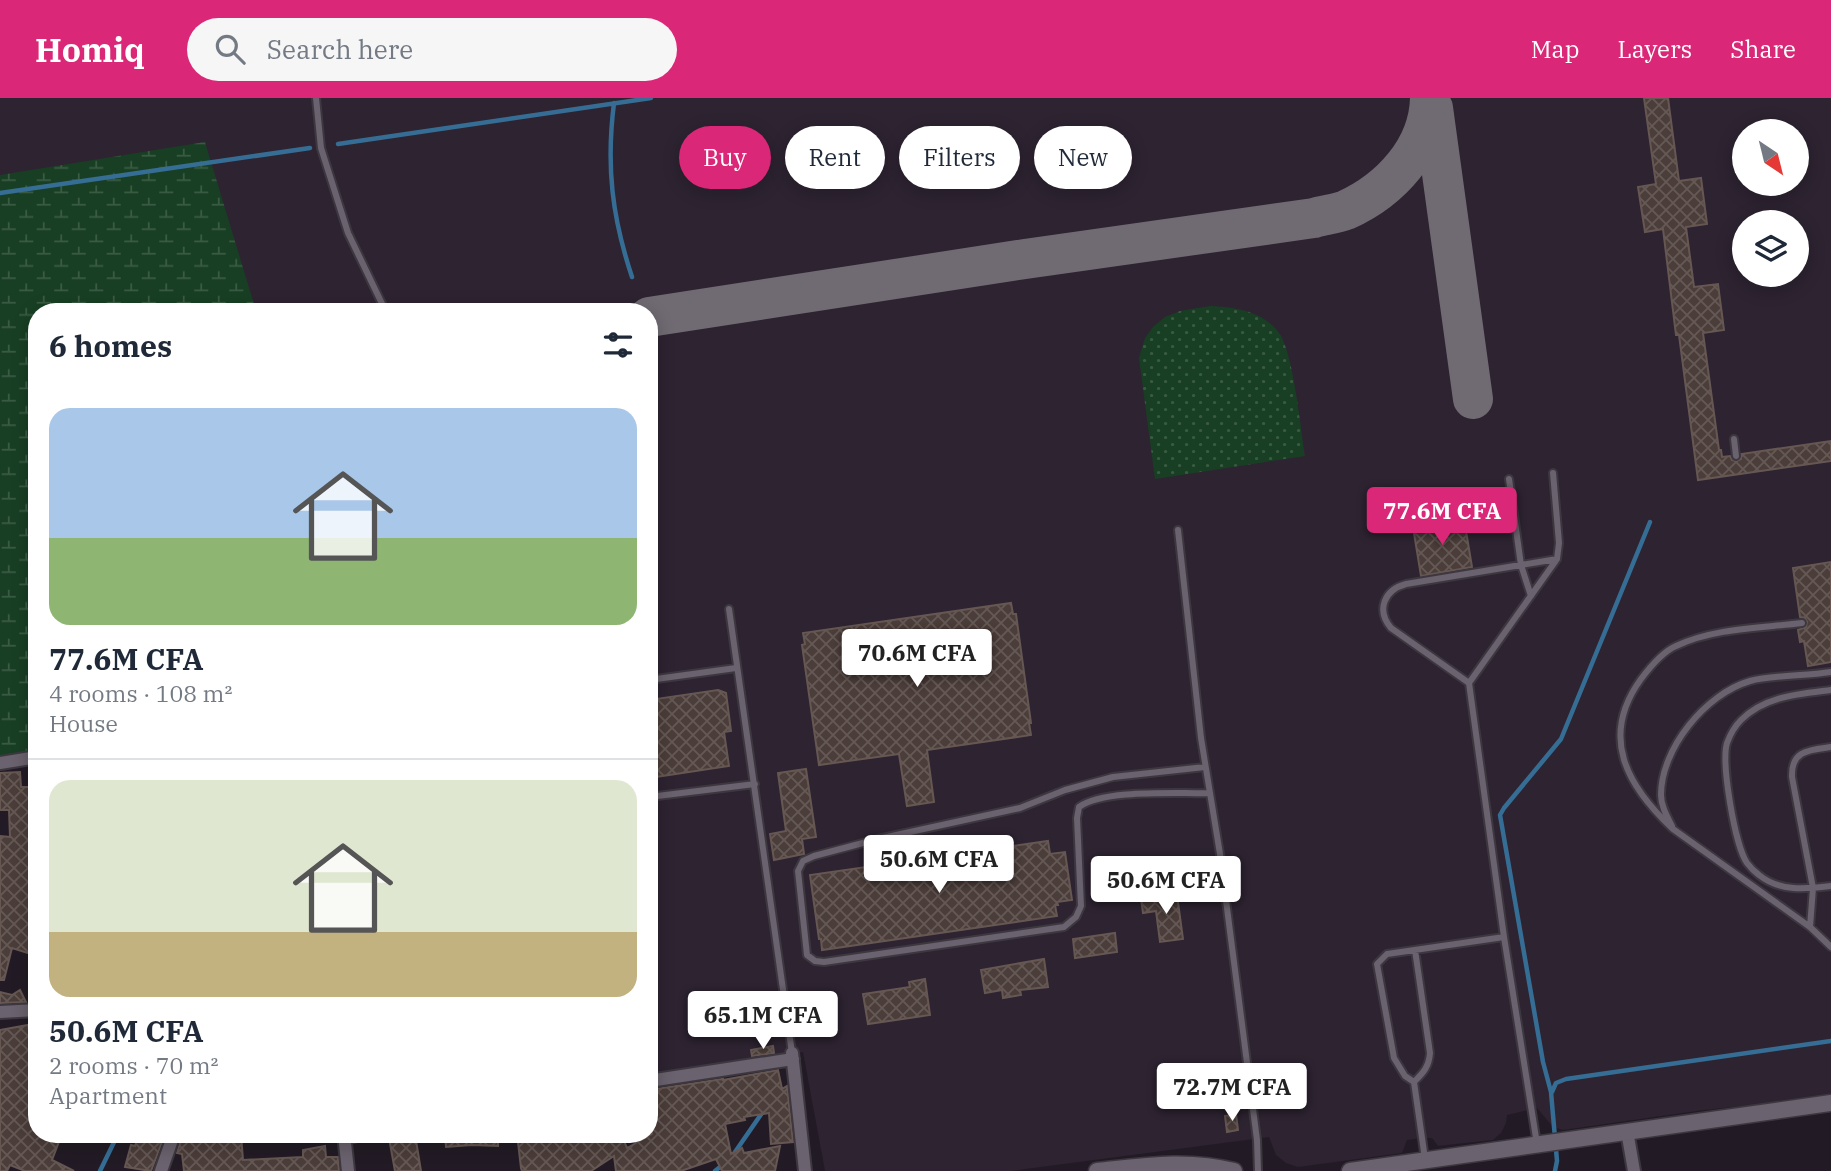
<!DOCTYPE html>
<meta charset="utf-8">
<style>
body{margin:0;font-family:"IBM Plex Serif",serif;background:#f6f6f7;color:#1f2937;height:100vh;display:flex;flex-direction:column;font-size:26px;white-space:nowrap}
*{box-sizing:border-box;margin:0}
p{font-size:23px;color:#747a83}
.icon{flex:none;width:38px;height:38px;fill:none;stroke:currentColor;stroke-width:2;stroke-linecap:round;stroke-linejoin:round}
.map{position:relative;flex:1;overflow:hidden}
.drawer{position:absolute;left:28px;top:205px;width:630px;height:840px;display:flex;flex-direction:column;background:#fff;border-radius:28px;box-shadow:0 4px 18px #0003}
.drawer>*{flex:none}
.top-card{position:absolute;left:679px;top:28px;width:665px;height:63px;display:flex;gap:14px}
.needle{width:46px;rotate:145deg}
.controls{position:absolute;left:1732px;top:21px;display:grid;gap:14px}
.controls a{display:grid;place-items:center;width:77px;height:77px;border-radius:50%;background:#fff;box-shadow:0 4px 18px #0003;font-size:35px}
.price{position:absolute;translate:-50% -60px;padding:0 16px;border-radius:7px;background:#fff;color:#222;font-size:23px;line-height:46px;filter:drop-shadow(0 2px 4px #0008)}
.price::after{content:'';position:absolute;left:50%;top:42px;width:21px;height:16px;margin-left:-10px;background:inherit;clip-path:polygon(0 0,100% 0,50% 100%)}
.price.current{background:#db2777;color:#fff}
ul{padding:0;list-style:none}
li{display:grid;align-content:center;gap:14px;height:371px;padding:0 21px}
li+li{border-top:2px solid #e0e1e3}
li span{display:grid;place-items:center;height:217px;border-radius:21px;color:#555}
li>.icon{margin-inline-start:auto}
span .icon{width:126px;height:126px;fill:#fffc;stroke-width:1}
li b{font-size:30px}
h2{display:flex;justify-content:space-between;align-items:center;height:84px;padding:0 21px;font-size:30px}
.chip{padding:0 24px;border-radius:32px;background:#fff;box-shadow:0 4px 18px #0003;font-size:24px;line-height:63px}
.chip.current{background:#db2777;color:#fff}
header{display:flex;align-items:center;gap:42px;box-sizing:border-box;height:98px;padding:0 35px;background:#db2777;color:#fff}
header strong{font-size:33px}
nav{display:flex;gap:38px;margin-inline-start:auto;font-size:24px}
.search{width:490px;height:63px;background:#f6f6f7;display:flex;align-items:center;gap:18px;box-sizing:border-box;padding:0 24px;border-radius:38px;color:#747a83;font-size:26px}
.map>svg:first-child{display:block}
.built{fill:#2d2331;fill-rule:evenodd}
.grass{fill:url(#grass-dots)}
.wetland{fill:url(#wetland-marsh)}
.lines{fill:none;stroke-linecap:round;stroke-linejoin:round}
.stream{stroke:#366d95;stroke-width:4.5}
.taxiway{stroke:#706a73;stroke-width:40}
.building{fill:url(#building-cross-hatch);stroke:#665753;stroke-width:2}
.service-casing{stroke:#3d3840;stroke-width:10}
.minor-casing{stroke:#3d3840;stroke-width:16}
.tertiary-casing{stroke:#3d3840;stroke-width:19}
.service{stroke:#6a626e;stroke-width:6}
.minor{stroke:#6a626e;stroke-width:12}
.tertiary{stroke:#6a626e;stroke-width:16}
</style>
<header>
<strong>Homiq</strong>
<div class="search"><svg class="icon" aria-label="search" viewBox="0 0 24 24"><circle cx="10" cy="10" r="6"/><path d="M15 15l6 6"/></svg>Search here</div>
<nav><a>Map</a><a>Layers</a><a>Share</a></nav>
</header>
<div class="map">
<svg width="1831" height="1073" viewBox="0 0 1831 1073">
<defs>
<pattern id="grass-dots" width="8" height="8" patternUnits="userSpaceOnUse" patternTransform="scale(1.75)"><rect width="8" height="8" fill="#183f23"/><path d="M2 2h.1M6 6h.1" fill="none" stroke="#3a5b43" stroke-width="1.8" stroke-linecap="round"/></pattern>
<pattern id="wetland-marsh" width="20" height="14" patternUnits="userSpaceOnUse" patternTransform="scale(1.75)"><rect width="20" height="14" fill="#183f23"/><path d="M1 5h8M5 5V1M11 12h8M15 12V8" fill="none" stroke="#3a5b43"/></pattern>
<pattern id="building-cross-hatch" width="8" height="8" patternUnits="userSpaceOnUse" patternTransform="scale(1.75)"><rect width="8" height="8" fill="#4b3d39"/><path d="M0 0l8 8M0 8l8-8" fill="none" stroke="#655956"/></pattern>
</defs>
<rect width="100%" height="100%" fill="#221b25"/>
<path class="built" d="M0,0H1831V999L1704,1012L1563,1032L1553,1029L1537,1010L1507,1017L1506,1025L1501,1035L1493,1042L1438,1048L1432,1040H1422L1407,1042L1402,1055L1298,1069L1286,1065L1276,1057L1269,1039L1011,1073H825L803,954L649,975V214H37L0,660ZM1745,33H1797V86H1745ZM1745,124H1797V177H1745Z"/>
<path class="grass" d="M1210,208C1235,209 1263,213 1279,235C1293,253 1301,332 1305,358L1155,381L1139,260L1145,240L1153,229L1165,219L1180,213Z"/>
<path class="wetland" d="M205,44L256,213L37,214V664L0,669V77Z"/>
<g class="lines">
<path class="stream" d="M614,5C606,68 612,119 632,179
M338,46L651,0
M0,95L310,50
M1552,994L1556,985L1566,981L1831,943
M733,1057L764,1012
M100,1073L118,1036
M715,1073L725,1065
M1555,1073L1557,1063L1551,994L1543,964L1500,717L1504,710L1561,641L1650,424"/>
<path class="taxiway" d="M1433,10L1473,301
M649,219L1025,161L1314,120C1324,117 1336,116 1346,112C1390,92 1429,51 1430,0"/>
</g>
<path class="building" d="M1644,0H1668L1679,83L1701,80L1707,126L1686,129L1694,189L1718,186L1724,232L1703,235L1719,352H1721L1722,359L1730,358L1732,362L1737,363L1741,361V356L1831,343V363L1698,382L1679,237H1676L1663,131L1645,134L1638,89L1656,86Z
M1464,421L1472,469L1421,478L1413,429Z
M1831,464V564L1808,568L1804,543L1800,544L1798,532L1806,529L1807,524L1805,520L1800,519L1793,470Z
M1011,505L1013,516H1016L1031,625H1029L1031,637L927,652L934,704L907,708L899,656L819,667L802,547L805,546L803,535Z
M718,592L726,595L731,633L724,634L729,668L649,680V602Z
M806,671L816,739L802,741L804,756L774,762L770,736L786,733L778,675Z
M20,674L21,689H37V737H35L37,799L32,818L37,821V858L12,850L4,882H0V738L10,739L9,712H0V675Z
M1048,743L1050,756L1065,754L1072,802L1057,804L1058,807H1055L1057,818L822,852L821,841H819L810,777Z
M1143,760L1145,786L1114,788L1113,762Z
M1177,797L1183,841L1160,844L1156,813L1143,815L1141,801Z
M1115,835L1117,854L1075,860L1073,841Z
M1044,861L1048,889L1020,892L1021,897L1003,900L1002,892L985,895L981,872Z
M925,881L930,917L868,926L863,896L910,889L909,884Z
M20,892L26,904L0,905V894L12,897Z
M28,927L31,940L37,937V1036H62L52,1062L74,1073H25L10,1067L7,1073H0V932Z
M773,948L774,955L752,958L751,952Z
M778,972L782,991L787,988L793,1044L771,1046L769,1015L744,1019L745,1022L725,1026L731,1056L742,1050L744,1055L780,1048L775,1073H722L716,1061L681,1073H616L614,1058L591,1073H522L521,1070L517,1036H588L592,1045L607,1036H621L627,1050L652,1036L649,992L723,981V982Z
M1236,1016L1238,1032L1227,1034L1225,1018Z
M139,1036H165L151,1073L125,1069L131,1047L135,1048Z
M183,1036H241L243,1062L303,1059V1052L325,1048L326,1059H338L339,1073H184L182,1056L177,1055Z
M408,1036H415L421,1073H395L389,1040Z
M445,1036H498V1048L472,1047L446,1049Z"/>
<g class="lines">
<defs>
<path id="service" d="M316,0L321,50L348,135L386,214
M1734,341L1736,358
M1509,381L1521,467L1531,498
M1178,432L1201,640L1220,756L1257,1042L1258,1073
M729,511L792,955
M1802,525C1761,530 1714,530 1676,548C1662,554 1650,569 1641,581C1599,639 1627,688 1673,731L1810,829L1831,849
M649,582L736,570
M1469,585L1391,530C1376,512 1384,492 1406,486L1557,461
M1831,592C1799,596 1765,598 1741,622C1735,628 1730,637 1727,645C1721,665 1735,748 1747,765C1750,769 1755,774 1759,777C1780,794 1806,791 1831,788
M1205,669L1113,679L1065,692L1020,710L878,741L814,758L803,763L798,773L807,857L815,863L824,864L1064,829L1076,819L1081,808L1077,720L1079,709C1104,691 1177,696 1210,695
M649,699L755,686
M1672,728C1667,718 1661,708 1661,697C1661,651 1705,596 1750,583C1772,577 1806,578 1831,574
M1810,829L1813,790L1792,679C1791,652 1809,652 1831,649
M1414,984C1423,975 1429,969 1430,955L1415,852
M1537,1046L1504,839L1469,585L1557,461L1559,445L1553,375
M1425,1061L1414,984L1405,978L1394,960L1377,866L1387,856L1504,839"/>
<path id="minor" d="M0,665L37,659
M0,914L37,912
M792,955L805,1073
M649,983L793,961
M1627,1033L1634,1073
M344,1036L348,1073
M345,1040L362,1036
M161,1073L174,1036"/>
<path id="tertiary" d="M1097,1073C1143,1068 1188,1061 1234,1073
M1350,1073L1831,1005"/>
</defs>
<use href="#service" class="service-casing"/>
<use href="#minor" class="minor-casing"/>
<use href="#tertiary" class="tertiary-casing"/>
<use href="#service" class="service"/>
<use href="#minor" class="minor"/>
<use href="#tertiary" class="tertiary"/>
</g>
</svg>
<div class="controls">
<a><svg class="needle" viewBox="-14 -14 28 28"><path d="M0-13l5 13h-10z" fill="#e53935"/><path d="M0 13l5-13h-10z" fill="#747a83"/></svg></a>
<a><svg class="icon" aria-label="layers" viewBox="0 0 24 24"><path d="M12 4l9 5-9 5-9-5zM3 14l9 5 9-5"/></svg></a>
</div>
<b class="price current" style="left:1442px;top:449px">77.6M CFA</b>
<b class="price" style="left:917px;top:591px">70.6M CFA</b>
<b class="price" style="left:939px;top:797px">50.6M CFA</b>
<b class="price" style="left:1166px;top:818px">50.6M CFA</b>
<b class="price" style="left:763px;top:953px">65.1M CFA</b>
<b class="price" style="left:1232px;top:1025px">72.7M CFA</b>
<div class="top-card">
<a class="chip current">Buy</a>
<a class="chip">Rent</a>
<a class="chip">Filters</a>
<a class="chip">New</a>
</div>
<section class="drawer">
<h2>6 homes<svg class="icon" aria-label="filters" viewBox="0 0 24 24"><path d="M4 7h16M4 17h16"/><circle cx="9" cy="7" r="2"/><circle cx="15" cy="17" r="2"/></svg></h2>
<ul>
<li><span style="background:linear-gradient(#a9c7e8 60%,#8fb573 0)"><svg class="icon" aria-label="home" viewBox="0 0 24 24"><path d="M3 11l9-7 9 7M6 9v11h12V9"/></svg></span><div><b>77.6M CFA</b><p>4 rooms · 108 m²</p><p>House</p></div></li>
<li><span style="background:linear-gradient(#dfe7d0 70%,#c2b280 0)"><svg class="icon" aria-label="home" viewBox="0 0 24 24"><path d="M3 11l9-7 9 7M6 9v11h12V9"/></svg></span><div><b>50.6M CFA</b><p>2 rooms · 70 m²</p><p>Apartment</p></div></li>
</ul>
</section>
</div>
